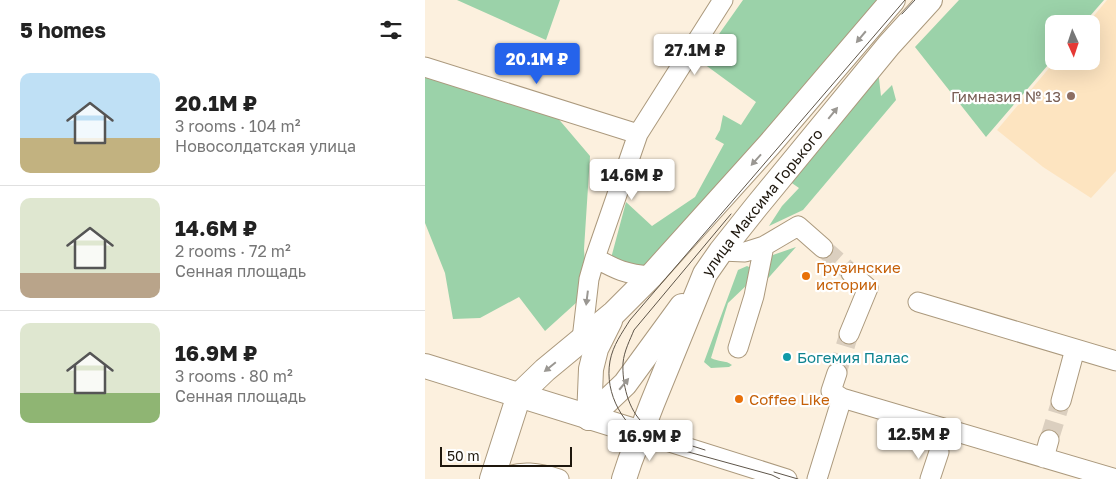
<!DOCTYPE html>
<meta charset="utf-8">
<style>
body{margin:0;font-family:"Golos Text",sans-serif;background:#f2f2f2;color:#222;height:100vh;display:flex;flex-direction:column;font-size:19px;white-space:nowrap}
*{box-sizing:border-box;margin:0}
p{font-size:16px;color:#767676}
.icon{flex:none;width:28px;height:28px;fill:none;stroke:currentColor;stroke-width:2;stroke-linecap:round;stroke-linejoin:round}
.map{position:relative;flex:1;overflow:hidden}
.drawer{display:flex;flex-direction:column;background:#fff;width:425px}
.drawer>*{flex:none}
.needle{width:32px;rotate:177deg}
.tools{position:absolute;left:620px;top:15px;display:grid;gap:10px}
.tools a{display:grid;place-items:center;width:55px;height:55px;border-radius:10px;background:#fff;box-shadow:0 5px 20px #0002;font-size:25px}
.scale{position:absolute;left:15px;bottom:12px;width:132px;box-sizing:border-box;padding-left:5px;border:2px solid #1e170d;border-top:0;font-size:14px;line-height:18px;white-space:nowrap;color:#1e170d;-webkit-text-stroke:4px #fff;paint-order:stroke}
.price{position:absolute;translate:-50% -42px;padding:0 11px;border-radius:5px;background:#fff;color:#222;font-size:16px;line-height:32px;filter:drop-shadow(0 1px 2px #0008)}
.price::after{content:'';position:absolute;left:50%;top:30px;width:15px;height:11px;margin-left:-8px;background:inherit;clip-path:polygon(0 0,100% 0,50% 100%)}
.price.active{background:#2563eb;color:#fff}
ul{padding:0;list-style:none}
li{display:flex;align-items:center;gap:15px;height:125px;padding:0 20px}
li+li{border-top:1px solid #e0e0e0}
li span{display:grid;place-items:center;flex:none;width:140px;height:100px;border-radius:10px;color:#555}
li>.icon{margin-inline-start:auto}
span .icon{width:60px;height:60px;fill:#fffc;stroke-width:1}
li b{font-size:21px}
h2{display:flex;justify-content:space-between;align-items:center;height:60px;padding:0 20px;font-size:21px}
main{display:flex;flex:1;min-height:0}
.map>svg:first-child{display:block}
.built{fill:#fde4c0}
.green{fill:#9bd2a9}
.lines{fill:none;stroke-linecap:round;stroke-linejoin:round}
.minor-tunnel{stroke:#dbcfbf;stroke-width:19;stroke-dasharray:19 9;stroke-linecap:butt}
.minor-casing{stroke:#ab997d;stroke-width:21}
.major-casing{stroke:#ab997d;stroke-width:26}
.minor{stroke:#fff;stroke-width:19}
.major{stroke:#fff;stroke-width:24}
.tram{stroke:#5e5549;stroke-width:1}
.oneway{fill:#9a9792}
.education-dot{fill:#8d6e63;stroke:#fff;stroke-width:2}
.food-dot{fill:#e8710a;stroke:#fff;stroke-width:2}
.culture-dot{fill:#0f9aa8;stroke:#fff;stroke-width:2}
.labels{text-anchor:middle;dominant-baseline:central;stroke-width:4.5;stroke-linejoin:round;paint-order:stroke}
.education-label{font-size:15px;fill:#785e54;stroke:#fff;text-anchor:end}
.street-label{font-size:15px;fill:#1e170d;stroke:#fff}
.food-label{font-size:15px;fill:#c56008;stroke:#fff;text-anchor:start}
.culture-label{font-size:15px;fill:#0d838f;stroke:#fff;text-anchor:start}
</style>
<main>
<section class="drawer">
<h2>5 homes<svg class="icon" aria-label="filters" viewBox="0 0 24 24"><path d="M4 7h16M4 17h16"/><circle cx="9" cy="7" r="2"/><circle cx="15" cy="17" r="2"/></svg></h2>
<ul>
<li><span style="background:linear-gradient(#bfe0f5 65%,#c2b280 0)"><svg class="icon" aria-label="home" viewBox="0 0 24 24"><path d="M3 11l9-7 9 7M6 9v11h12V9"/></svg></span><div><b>20.1M ₽</b><p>3 rooms · 104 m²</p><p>Новосолдатская улица</p></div></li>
<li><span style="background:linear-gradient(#dfe7d0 75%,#b9a48a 0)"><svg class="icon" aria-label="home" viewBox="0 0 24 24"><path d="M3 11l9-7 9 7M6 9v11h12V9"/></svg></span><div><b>14.6M ₽</b><p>2 rooms · 72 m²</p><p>Сенная площадь</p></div></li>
<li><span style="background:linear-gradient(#dfe7d0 70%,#8fb573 0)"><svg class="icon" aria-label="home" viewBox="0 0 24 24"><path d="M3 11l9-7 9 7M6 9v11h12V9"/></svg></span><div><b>16.9M ₽</b><p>3 rooms · 80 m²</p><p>Сенная площадь</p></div></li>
</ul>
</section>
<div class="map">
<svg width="691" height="479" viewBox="0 0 691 479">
<rect width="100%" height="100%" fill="#fcf0de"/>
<path class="built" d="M682,0H691V171L666,198L618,167L572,130L630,61H666V24H662Z"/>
<path class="green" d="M32,0H135L121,40Z
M318,0H452L360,114L208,278L185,262L201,202L227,226L270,197L299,144L290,139L295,130L298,115L316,125L331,102L275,61Z
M534,0H679L658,24H629V58L561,137L490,47Z
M453,70L456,96L467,85L471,100L378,210L344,226L357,206L374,188L361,179Z
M0,75L131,116L165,156L159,249L162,293L120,331L94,297L55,318L28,319L20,273L0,223Z
M371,247L338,284L345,256Z
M322,266L330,270L324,283L303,303L286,358C293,362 301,360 307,365L304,367L286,368L279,362L313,270Z"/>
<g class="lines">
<path class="minor-tunnel" d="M398,248L426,273
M412,373L424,334
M624,440L636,401"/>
<defs>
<path id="minor" d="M0,67L213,134
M296,251L320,252L339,246L373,226L398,248
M170,258C192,270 200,274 226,276
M493,302L691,361
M424,334L443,288L426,273
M157,339L164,279L170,258L213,134L298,0
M313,348L329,296L339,246
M412,373L406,391L417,398L691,479
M636,401L650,349
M216,433L362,479
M619,458L624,440
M77,479C95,469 115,473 134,479
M392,479L417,398
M505,479L514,452"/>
<g id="major">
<path d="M0,366L216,433"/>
<path d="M164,418L200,384L257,306"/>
<path d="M164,418L166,369L171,349L185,321"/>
<path d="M67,479L94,395L120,370L189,313L226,276L344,145L468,0"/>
<path id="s1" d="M199,479L205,461L227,404L280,274L296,251L331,207L464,45L505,0"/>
</g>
</defs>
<use href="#minor" class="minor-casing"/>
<use href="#major" class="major-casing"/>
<use href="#minor" class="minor"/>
<use href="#major" class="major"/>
<path class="tram" d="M477,14L490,0
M280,450C262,444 233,437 219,424C203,410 197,383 198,363C199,351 205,340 209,330L306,214
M349,472L373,479
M355,479L347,475L227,442C199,428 179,394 185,361C188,345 197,333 205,320L480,0"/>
</g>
<defs><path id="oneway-solid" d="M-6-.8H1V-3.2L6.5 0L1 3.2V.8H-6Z" transform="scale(1.25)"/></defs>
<g class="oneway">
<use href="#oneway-solid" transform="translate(436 37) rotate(130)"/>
<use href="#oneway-solid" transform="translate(408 113) rotate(-51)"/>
<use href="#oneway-solid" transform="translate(331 160) rotate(132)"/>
<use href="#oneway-solid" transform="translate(162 298) rotate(97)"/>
<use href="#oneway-solid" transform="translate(125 367) rotate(141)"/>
<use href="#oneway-solid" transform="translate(199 384) rotate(-50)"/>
</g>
<circle class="education-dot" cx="646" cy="96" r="5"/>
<g class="food-dot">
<circle cx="381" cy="276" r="5"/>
<circle cx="314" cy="399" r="5"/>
</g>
<circle class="culture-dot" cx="362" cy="357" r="5"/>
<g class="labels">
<g class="education-label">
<text x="636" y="96">Гимназия № 13</text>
</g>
<g class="street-label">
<text stroke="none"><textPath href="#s1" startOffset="312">улица Максима Горького</textPath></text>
</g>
<g class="food-label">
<text x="391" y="267">Грузинские<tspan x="391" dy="17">истории</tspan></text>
<text x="324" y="399">Coffee Like</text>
</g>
<g class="culture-label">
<text x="372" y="357">Богемия Палас</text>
</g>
</g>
</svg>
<div class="tools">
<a><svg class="needle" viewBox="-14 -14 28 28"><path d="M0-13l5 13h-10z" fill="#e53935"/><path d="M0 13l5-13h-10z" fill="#767676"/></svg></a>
</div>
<div class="scale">50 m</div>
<b class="price" style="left:270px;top:76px">27.1M ₽</b>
<b class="price active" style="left:112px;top:85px">20.1M ₽</b>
<b class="price" style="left:207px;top:201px">14.6M ₽</b>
<b class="price" style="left:494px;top:460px">12.5M ₽</b>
<b class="price" style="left:225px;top:462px">16.9M ₽</b>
</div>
</main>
